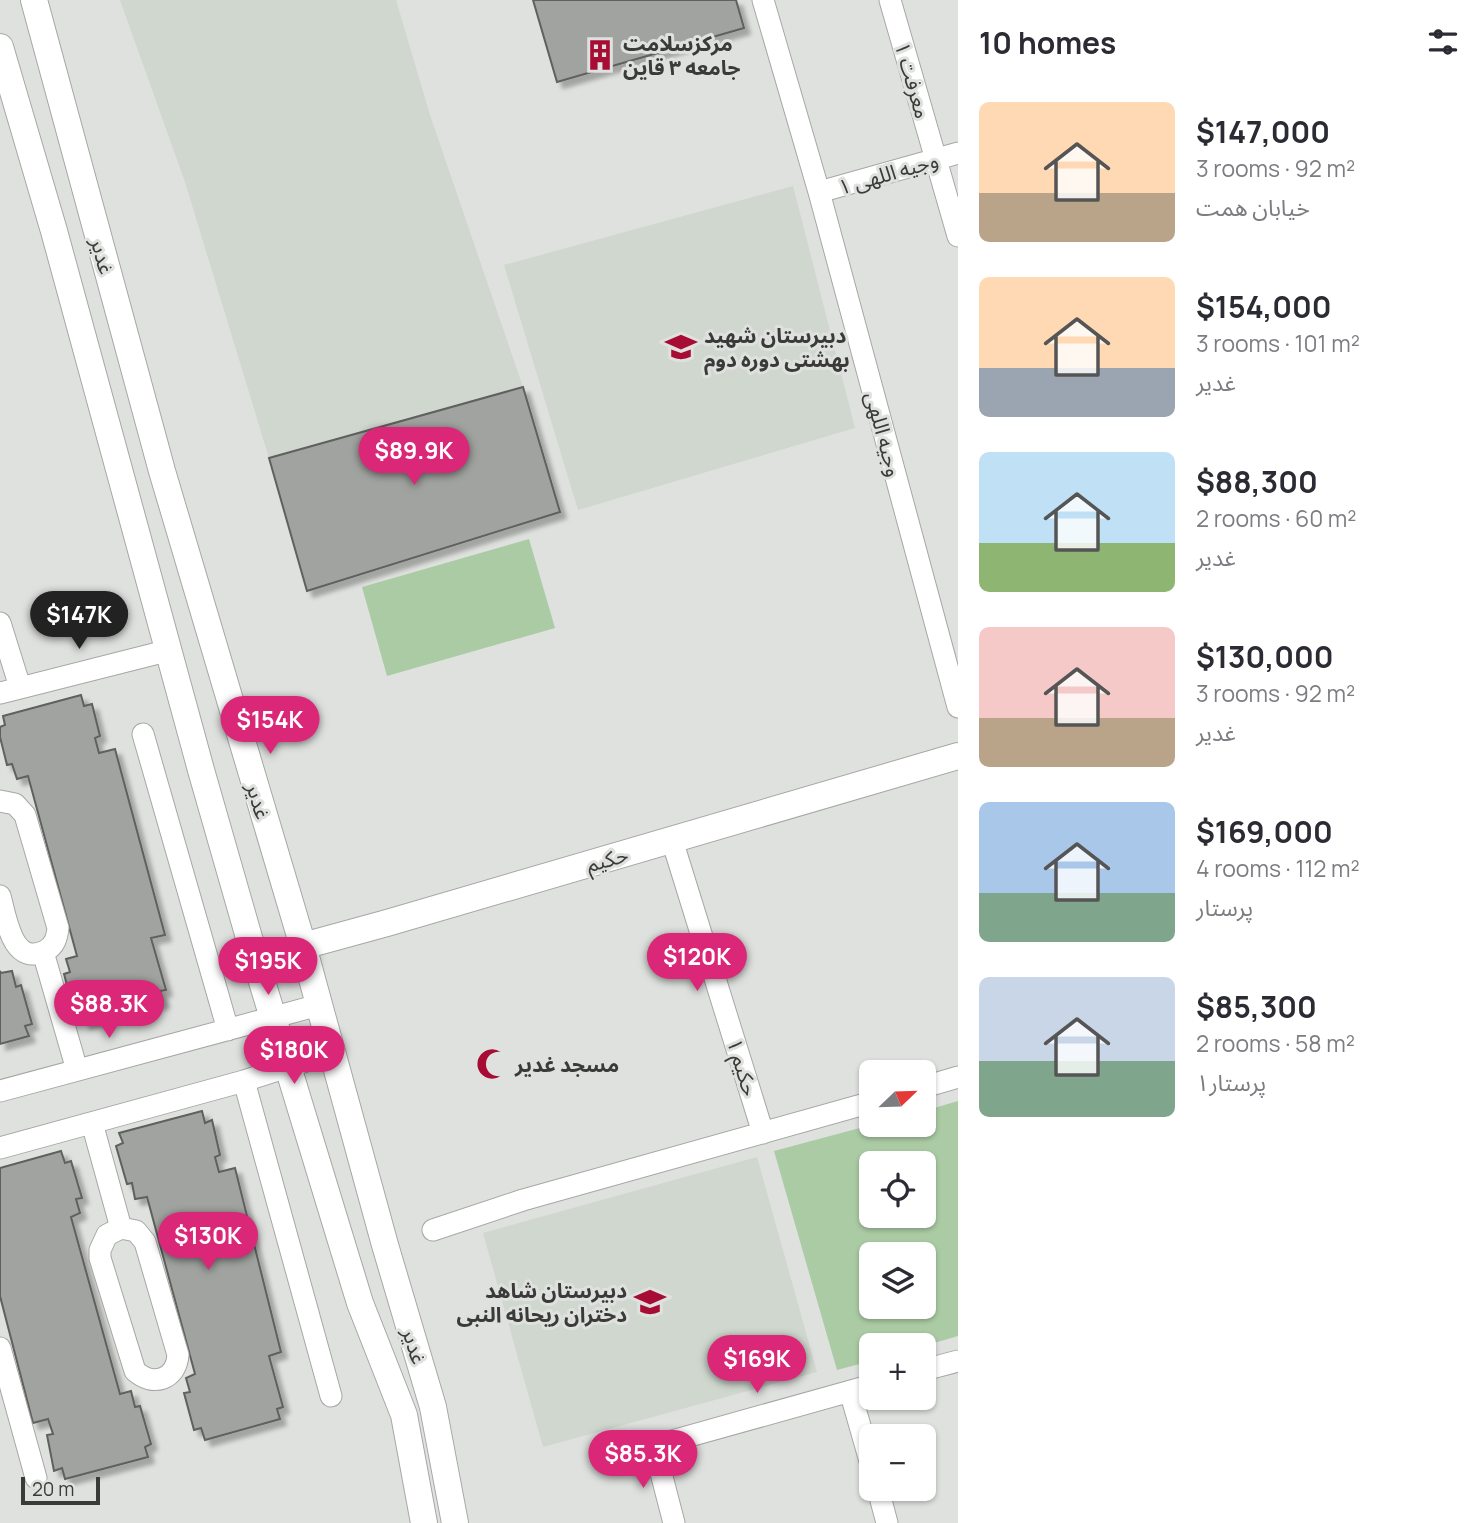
<!DOCTYPE html>
<meta charset="utf-8">
<style>
body{margin:0;font-family:Manrope,"Noto Sans Arabic",sans-serif;background:#f7f7f7;color:#2b2b33;height:100vh;display:flex;flex-direction:column;font-size:26px;white-space:nowrap}
*{box-sizing:border-box;margin:0}
p{font-size:23px;color:#7c7c81}
.icon{flex:none;width:38px;height:38px;fill:none;stroke:currentColor;stroke-width:2;stroke-linecap:round;stroke-linejoin:round}
.map{position:relative;flex:1;overflow:hidden}
.panel{display:flex;flex-direction:column;background:#fff;width:525px}
.panel>*{flex:none}
.needle{width:46px;rotate:67deg}
.tools{position:absolute;left:859px;top:1060px;display:grid;gap:14px}
.tools a{display:grid;place-items:center;width:77px;height:77px;border-radius:10px;background:#fff;box-shadow:0 2px 5px #0004;font-size:35px}
.scale{position:absolute;left:21px;bottom:18px;width:79px;box-sizing:border-box;padding-left:7px;border:4px solid #3a3b39;border-top:0;font-size:19px;line-height:24px;white-space:nowrap;color:#3a3b39;-webkit-text-stroke:5px #dfe1de;paint-order:stroke}
.price{position:absolute;translate:-50% -60px;padding:0 16px;border-radius:24px;background:#db2777;color:#fff;font-size:23px;line-height:46px;filter:drop-shadow(0 2px 4px #0008)}
.price::after{content:'';position:absolute;left:50%;top:42px;width:21px;height:16px;margin-left:-10px;background:inherit;clip-path:polygon(0 0,100% 0,50% 100%)}
.price.selected{background:#222;color:#fff}
ul{padding:0;list-style:none}
li{display:flex;align-items:center;gap:21px;height:175px;padding:0 21px}
li span{display:grid;place-items:center;flex:none;width:196px;height:140px;border-radius:10px;color:#555}
li>.icon{margin-inline-start:auto}
span .icon{width:84px;height:84px;fill:#fffc;stroke-width:1}
li b{font-size:30px}
h2{display:flex;justify-content:space-between;align-items:center;height:84px;padding:0 21px;font-size:30px}
main{display:flex;flex:1;min-height:0}
.map>svg:first-child{display:block}
.built{fill:#cfd7ce}
.green{fill:#abcba5;fill-rule:evenodd}
.building{fill:#a1a3a0;stroke:#5f615e;stroke-width:2;filter:url(#shadow)}
.lines{fill:none;stroke-linecap:round;stroke-linejoin:round}
.minor-casing{stroke:#a6a8a5;stroke-width:23}
.tertiary-casing{stroke:#a6a8a5;stroke-width:28}
.minor{stroke:#fff;stroke-width:21}
.tertiary{stroke:#fff;stroke-width:26}
.labels{text-anchor:middle;dominant-baseline:central;stroke-width:6;stroke-linejoin:round;paint-order:stroke}
.poi-label{font-size:21px;font-weight:bold;fill:#3a3b39;stroke:#dfe1de;text-anchor:start}
.street-label{font-size:21px;fill:#3a3b39;stroke:#dfe1de}
</style>
<main>
<div class="map">
<svg width="958" height="1523" viewBox="0 0 958 1523">
<defs>
<filter id="shadow"><feDropShadow dx="6" dy="6" stdDeviation="2" flood-color="#0004"/></filter>
</defs>
<rect width="100%" height="100%" fill="#dfe1de"/>
<path class="built" d="M120,0H396L430,115L523,387L269,458L185,182Z
M793,186L855,428L578,510L504,265Z
M757,1157L817,1372L543,1447L483,1233Z"/>
<path class="green" d="M529,539L555,628L387,676L362,587Z
M958,1101V1336L924,1346H872L871,1361L837,1370L774,1151L871,1125H924V1111ZM872,1164H924V1216H872ZM872,1255H924V1307H872Z"/>
<path class="building" d="M533,0H736L744,28L557,82Z
M523,387L560,512L307,591L269,458Z
M81,695L84,706L92,704L100,736L95,738L99,753L115,749L165,935L151,938L166,990L160,991L163,1002L84,1023L81,1010L74,1012L64,974L70,972L66,959L77,956L28,776L17,779L12,764L7,765L0,737V727L5,725L3,716Z
M0,971L1,973L12,971L16,987L21,985L32,1024L25,1026L29,1036L0,1044Z
M202,1111L205,1123L212,1120L220,1155L215,1157L219,1172L235,1168L281,1352L269,1356L283,1407L277,1409L280,1419L205,1440L201,1428L194,1430L184,1393L190,1392L186,1378L195,1374L147,1197L135,1199L132,1183L127,1184L116,1146L123,1143L119,1133Z
M61,1151L65,1163L71,1161L82,1198L76,1199L80,1213L71,1217L120,1394L131,1391L135,1407L140,1406L151,1444L145,1447L148,1457L65,1479L62,1468L54,1471L47,1435L53,1434L48,1419L33,1423L0,1296V1168Z"/>
<g class="lines">
<defs>
<path id="minor" d="M763,0L819,192L958,707
M890,0L958,236
M819,192L958,153
M0,623L20,687
M0,693L170,650
M143,734L228,1030
M0,801L15,804L25,815L58,928C57,937 55,946 45,951C12,967 6,917 0,896
M672,840L763,1133
M43,952L77,1070
M244,1081L331,1396
M924,1087L958,1077
M0,1091L319,1005
M92,1123L121,1228
M0,1148L244,1081L331,1053
M121,1228L136,1231L145,1242L178,1355C176,1380 153,1387 135,1371L100,1258V1250L107,1235Z
M433,1230L523,1200L872,1102
M0,1348L36,1478
M924,1370L958,1361
M850,1391L872,1468
M878,1489L887,1523
M674,1523L654,1446L872,1385"/>
<path id="tertiary" d="M34,0L162,471L303,946L385,1245L433,1407L455,1523
M0,47L54,231L201,770L256,962L360,1303L404,1415L424,1523
M256,962L303,946L387,923L958,756"/>
</defs>
<use href="#minor" class="minor-casing"/>
<use href="#tertiary" class="tertiary-casing"/>
<use href="#minor" class="minor"/>
<use href="#tertiary" class="tertiary"/>
</g>
<defs>
<symbol id="building-bare" viewBox="-9 -9 18 18"><path d="M-4-6H4V6H1V3H-1V6H-4ZM-2.5-4.3h1.7v1.8h-1.7ZM.8-4.3h1.7v1.8H.8ZM-2.5-1h1.7V.8h-1.7ZM.8-1h1.7V.8H.8Z" fill="#a60c34" stroke="#dfe1de" stroke-width="2.5" paint-order="stroke"/></symbol>
<symbol id="school-bare" viewBox="-9 -9 18 18"><path d="M0-5L7-2L0 1L-7-2ZM-4 1L0 2.5L4 1V4Q0 6-4 4Z" fill="#a60c34" stroke="#dfe1de" stroke-width="2.5" paint-order="stroke"/></symbol>
<symbol id="mosque-bare" viewBox="-9 -9 18 18"><path d="M3.5-4.9A6 6 0 1 0 3.5 4.9A5 5 0 1 1 3.5-4.9Z" fill="#a60c34" stroke="#dfe1de" stroke-width="2.5" paint-order="stroke"/></symbol>
</defs>
<g fill-rule="evenodd">
<use href="#building-bare" x="578" y="33" width="44" height="44"/>
<use href="#school-bare" x="659" y="325" width="44" height="44"/>
<use href="#mosque-bare" x="470" y="1042" width="44" height="44"/>
<use href="#school-bare" x="628" y="1280" width="44" height="44"/>
</g>
<g class="labels">
<g class="poi-label">
<text x="623" y="43">مرکزسلامت<tspan x="623" dy="24">جامعه ۳ قاین</tspan></text>
<text x="704" y="335">دبیرستان شهید<tspan x="704" dy="24">بهشتی دوره دوم</tspan></text>
<text x="515" y="1064">مسجد غدیر</text>
<text x="627" y="1290" text-anchor="end">دبیرستان شاهد<tspan x="627" dy="24">دختران ریحانه النبی</tspan></text>
</g>
<g class="street-label">
<text transform="translate(913 80) rotate(74)">معرفت ۱</text>
<text transform="translate(888 173) rotate(-16)">وجیه اللهی ۱</text>
<text transform="translate(103 256) rotate(75)">غدیر</text>
<text transform="translate(884 434) rotate(75)">وجیه اللهی</text>
<text transform="translate(259 801) rotate(74)">غدیر</text>
<text transform="translate(607 859) rotate(-16)">حکیم</text>
<text transform="translate(743 1067) rotate(73)">حکیم ۱</text>
<text transform="translate(415 1346) rotate(73)">غدیر</text>
</g>
</g>
</svg>
<div class="tools">
<a><svg class="needle" viewBox="-14 -14 28 28"><path d="M0-13l5 13h-10z" fill="#e53935"/><path d="M0 13l5-13h-10z" fill="#7c7c81"/></svg></a>
<a><svg class="icon" aria-label="locate" viewBox="0 0 24 24"><circle cx="12" cy="12" r="6"/><path d="M12 2v4M12 18v4M2 12h4M18 12h4"/></svg></a>
<a><svg class="icon" aria-label="layers" viewBox="0 0 24 24"><path d="M12 4l9 5-9 5-9-5zM3 14l9 5 9-5"/></svg></a>
<a>+</a>
<a>−</a>
</div>
<div class="scale">20 m</div>
<b class="price" style="left:414px;top:487px">$89.9K</b>
<b class="price selected" style="left:79px;top:651px">$147K</b>
<b class="price" style="left:270px;top:756px">$154K</b>
<b class="price" style="left:697px;top:993px">$120K</b>
<b class="price" style="left:268px;top:997px">$195K</b>
<b class="price" style="left:109px;top:1040px">$88.3K</b>
<b class="price" style="left:294px;top:1086px">$180K</b>
<b class="price" style="left:208px;top:1272px">$130K</b>
<b class="price" style="left:757px;top:1395px">$169K</b>
<b class="price" style="left:643px;top:1490px">$85.3K</b>
</div>
<section class="panel">
<h2>10 homes<svg class="icon" aria-label="filters" viewBox="0 0 24 24"><path d="M4 7h16M4 17h16"/><circle cx="9" cy="7" r="2"/><circle cx="15" cy="17" r="2"/></svg></h2>
<ul>
<li><span style="background:linear-gradient(#ffd9b3 65%,#b9a48a 0)"><svg class="icon" aria-label="home" viewBox="0 0 24 24"><path d="M3 11l9-7 9 7M6 9v11h12V9"/></svg></span><div><b>$147,000</b><p>3 rooms · 92 m²</p><p>خیابان همت</p></div></li>
<li><span style="background:linear-gradient(#ffd9b3 65%,#9aa5b1 0)"><svg class="icon" aria-label="home" viewBox="0 0 24 24"><path d="M3 11l9-7 9 7M6 9v11h12V9"/></svg></span><div><b>$154,000</b><p>3 rooms · 101 m²</p><p>غدیر</p></div></li>
<li><span style="background:linear-gradient(#bfe0f5 65%,#8fb573 0)"><svg class="icon" aria-label="home" viewBox="0 0 24 24"><path d="M3 11l9-7 9 7M6 9v11h12V9"/></svg></span><div><b>$88,300</b><p>2 rooms · 60 m²</p><p>غدیر</p></div></li>
<li><span style="background:linear-gradient(#f6c9c9 65%,#b9a48a 0)"><svg class="icon" aria-label="home" viewBox="0 0 24 24"><path d="M3 11l9-7 9 7M6 9v11h12V9"/></svg></span><div><b>$130,000</b><p>3 rooms · 92 m²</p><p>غدیر</p></div></li>
<li><span style="background:linear-gradient(#a9c7e8 65%,#7fa58c 0)"><svg class="icon" aria-label="home" viewBox="0 0 24 24"><path d="M3 11l9-7 9 7M6 9v11h12V9"/></svg></span><div><b>$169,000</b><p>4 rooms · 112 m²</p><p>پرستار</p></div></li>
<li><span style="background:linear-gradient(#c9d6e8 60%,#7fa58c 0)"><svg class="icon" aria-label="home" viewBox="0 0 24 24"><path d="M3 11l9-7 9 7M6 9v11h12V9"/></svg></span><div><b>$85,300</b><p>2 rooms · 58 m²</p><p>پرستار۱</p></div></li>
</ul>
</section>
</main>
